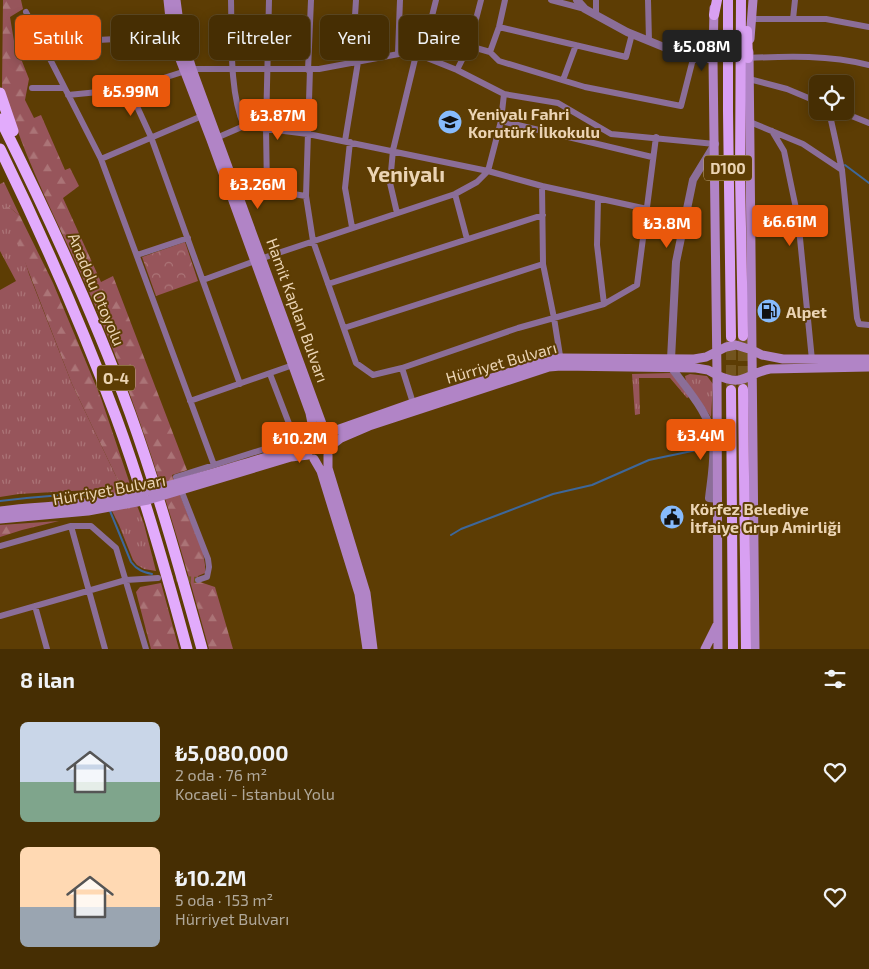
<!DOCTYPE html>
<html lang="tr">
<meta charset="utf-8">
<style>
body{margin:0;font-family:"Exo 2",sans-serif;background:#503a12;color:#f1f3f6;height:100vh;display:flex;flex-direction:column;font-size:19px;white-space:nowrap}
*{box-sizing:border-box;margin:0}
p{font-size:16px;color:#b0a89a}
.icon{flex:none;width:28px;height:28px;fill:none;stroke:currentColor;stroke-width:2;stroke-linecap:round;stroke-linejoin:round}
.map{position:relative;height:649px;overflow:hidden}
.side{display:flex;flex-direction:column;background:#462e03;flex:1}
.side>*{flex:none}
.top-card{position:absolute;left:15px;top:15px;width:500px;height:45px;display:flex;gap:10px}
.buttons{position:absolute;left:809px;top:75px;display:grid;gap:10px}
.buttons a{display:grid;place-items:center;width:45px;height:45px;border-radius:8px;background:#462e03;box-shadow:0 2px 12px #0003,0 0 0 1px #5e4a25;font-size:25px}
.price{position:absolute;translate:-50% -42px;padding:0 11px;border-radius:5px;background:#ea580c;color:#fff;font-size:16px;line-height:32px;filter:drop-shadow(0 1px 2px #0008)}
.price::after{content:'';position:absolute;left:50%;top:30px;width:15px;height:11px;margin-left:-8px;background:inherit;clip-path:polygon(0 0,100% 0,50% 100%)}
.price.current{background:#222;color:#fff}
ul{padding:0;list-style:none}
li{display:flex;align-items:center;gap:15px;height:125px;padding:0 20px}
li span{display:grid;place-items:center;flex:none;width:140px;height:100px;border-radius:8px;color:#555}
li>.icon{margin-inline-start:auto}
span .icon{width:60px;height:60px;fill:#fffc;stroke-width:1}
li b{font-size:21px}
h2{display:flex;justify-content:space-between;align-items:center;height:60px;padding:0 20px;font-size:21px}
.tag{padding:0 18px;border-radius:8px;background:#462e03;box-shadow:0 2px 12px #0003,0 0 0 1px #5e4a25;font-size:18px;line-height:45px}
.tag.current{background:#ea580c;color:#fff}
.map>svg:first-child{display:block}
.grass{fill:url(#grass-tufts)}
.forest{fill:url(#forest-firs)}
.park{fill:url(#park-crowns)}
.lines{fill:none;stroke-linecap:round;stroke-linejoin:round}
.stream{stroke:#3d679b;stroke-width:2}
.minor-tunnel{stroke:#72541e;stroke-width:6;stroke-dasharray:6 3;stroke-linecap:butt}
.trunk-tunnel{stroke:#72541e;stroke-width:10;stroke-dasharray:10 5;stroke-linecap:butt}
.minor{stroke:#8b6e98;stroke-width:6}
.tertiary{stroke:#8b6e98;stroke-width:8}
.secondary{stroke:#b184c6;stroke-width:9}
.trunk{stroke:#d8a0f2;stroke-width:10}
.motorway{stroke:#e2abfc;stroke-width:11}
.secondary-bridge{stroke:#b184c6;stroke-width:9}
.labels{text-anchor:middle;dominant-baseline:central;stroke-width:4;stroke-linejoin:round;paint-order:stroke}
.shield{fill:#5d3d04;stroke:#c0a77f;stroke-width:1}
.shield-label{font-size:15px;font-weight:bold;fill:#ebd4b4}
.poi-label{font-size:16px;font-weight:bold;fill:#ebd4b4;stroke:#5d3d04;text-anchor:start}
.street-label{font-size:16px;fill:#ebd4b4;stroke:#5d3d04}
.district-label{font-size:21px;font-weight:bold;fill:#ebd4b4;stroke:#5d3d04}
</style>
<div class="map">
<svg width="869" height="649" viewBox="0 0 869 649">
<defs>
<pattern id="grass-tufts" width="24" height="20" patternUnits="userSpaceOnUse" patternTransform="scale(1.25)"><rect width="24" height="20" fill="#97555b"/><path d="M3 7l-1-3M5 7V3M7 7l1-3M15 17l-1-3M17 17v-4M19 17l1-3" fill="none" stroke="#ab7477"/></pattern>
<pattern id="forest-firs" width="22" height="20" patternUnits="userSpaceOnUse" patternTransform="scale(1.25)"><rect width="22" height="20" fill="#97555b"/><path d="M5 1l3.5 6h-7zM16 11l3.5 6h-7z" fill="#ab7477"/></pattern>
<pattern id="park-crowns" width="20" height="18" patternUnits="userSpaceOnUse" patternTransform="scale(1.25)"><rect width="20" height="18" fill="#97555b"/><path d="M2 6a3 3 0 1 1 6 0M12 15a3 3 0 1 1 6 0" fill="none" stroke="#ab7477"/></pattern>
</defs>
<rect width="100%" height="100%" fill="#5d3d04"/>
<path class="grass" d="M4,182L20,216L9,207L29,274L72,384L123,491L138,508L144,524L156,571L144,569L137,565L133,560L119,525L104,495L100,492L89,490L19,494L0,497V290L16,281L0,251V184Z
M671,373L689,397L687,398L670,378H639L640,414L635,415L632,374Z
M690,374L707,376L713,384L711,417L686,381L685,376Z"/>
<path class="forest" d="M3,0H21L23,9L10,17L14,41L29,79L25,100L34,118L41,115L65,170L70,168L79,186L63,198L101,282L113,276L187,470L172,475L203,552L205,565V573L198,576L197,581L215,587L233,649H209C178,536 144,423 99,315C68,240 26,168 4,89L2,88Z
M9,207L20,216L53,283L101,398L138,508L123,491L72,384L4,208Z
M59,521L22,530L0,537V525Z
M161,583L179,649H151L136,592L140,587Z"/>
<path class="park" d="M185,242L198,281L156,296L142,257Z"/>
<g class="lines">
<path class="stream" d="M845,165L869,183
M0,501C16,499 85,491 97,497
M110,511L131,562C137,570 143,572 152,574
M451,535L461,529L553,494L592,485L649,460L711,447"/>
<path class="minor-tunnel" d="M167,578L198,580"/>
<path class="trunk-tunnel" d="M743,336V386
M731,390V338"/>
<path class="minor" d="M231,0C232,38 229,92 244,126
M269,0L266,128L267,190L306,196
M551,0L585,9
M648,0L649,41
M26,12L101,159L214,465
M596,15V0
M752,19H826L869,27
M793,19L795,0
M499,27L626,57L632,34
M41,43L173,36
M469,46L490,52L499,61L585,87L681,106L693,59
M490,52L499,27L505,0
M398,53L400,0
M422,56L436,0
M748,58C789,56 829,55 869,65
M352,63L356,0
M310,69L306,196L313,241L356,363L373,375L402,368L518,328L604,304L637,285L656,137
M308,70L311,0
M457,70L469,46L481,0
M749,79L787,89L818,102
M563,80L576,45
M32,88H64
M129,89L151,137L240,384
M68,95L129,89L192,69H319L404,53L422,56L457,70L504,94L558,103L611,134L715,144
M829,111L842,170L857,318L859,324L869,325
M839,111L869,123
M501,121L652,157
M750,122L803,144L842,170
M772,131L784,151L798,218L812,360
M214,139L244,126L308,134L488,171L542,186L543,264L554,318L561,362
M345,141L358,62
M350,142L345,188L352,227
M101,159L202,116
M542,186L647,209
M455,194L467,239
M598,199L597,245L604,304
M397,213L390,183L393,150L416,55
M137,255L188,238
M263,258L455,194L477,182L488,171L501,121L504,94
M203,280L255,261
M328,284L543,215
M344,328L543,264
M402,368L413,403
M190,401L293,365
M71,526L105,649
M0,546L71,526H91L116,548L146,649
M198,580L207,577L209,567L208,559L176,477L277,445L292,439L293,434L270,374
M35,606L47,649
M0,616L126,580L158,578"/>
<path class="tertiary" d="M577,0L585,9L627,32L693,59H713
M715,144L693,180L676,262L671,359V367C686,388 711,415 713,440C715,459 711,480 709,498L718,499"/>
<path class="secondary" d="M168,0L171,28L176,49L211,140L310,413L312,423L311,431
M176,0L180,30L192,69L325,432
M714,8L713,59L717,375C744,388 747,373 770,369L869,367
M750,39L753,0
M749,52L755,649
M328,433L413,403L548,360L561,358L694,359L706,357L726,347L736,345L752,350L762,355L783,359H869
M332,445L341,438L369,426L549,367L561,366L696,368L708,370L717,375L718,649
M328,455V468L366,593L373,649
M314,459L321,471L359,594L367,649
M705,649L717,625"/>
<path class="trunk" d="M728,0V111L731,337
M741,0L740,174L743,336
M714,15L717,0
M747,31L748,58
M743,389L746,649
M731,390L733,649"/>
<path class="motorway" d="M0,93L13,131
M0,119C48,215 93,312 130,413C158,491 180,570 202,649
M0,149C43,237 82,326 116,417C144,493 166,571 187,649"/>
<path class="secondary-bridge" d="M0,511C33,506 66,507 99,501C146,493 191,480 236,466C259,459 284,454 304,440
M0,519L88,511L148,500L291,457L308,455"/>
</g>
<defs>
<symbol id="school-disc" viewBox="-11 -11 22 22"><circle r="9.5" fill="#87bbfc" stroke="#5d3d04"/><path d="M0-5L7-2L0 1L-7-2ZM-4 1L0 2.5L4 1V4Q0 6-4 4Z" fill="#111"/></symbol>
<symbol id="fuel-disc" viewBox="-11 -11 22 22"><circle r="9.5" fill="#87bbfc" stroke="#5d3d04"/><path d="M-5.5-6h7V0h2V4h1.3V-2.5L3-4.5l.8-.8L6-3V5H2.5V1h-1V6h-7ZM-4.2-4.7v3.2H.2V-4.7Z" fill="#111"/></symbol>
<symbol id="civic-disc" viewBox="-11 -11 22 22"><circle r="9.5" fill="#87bbfc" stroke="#5d3d04"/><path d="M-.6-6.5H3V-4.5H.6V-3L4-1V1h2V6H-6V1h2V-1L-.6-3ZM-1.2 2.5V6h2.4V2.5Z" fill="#111"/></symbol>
</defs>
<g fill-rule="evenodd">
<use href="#school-disc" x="436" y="108" width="28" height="28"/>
<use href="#fuel-disc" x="755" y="297" width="28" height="28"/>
<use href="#civic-disc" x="658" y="503" width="28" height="28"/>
</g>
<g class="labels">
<g class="shield">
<rect x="704" y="155.5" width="48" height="25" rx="4"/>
<rect x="97" y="365.5" width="38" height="25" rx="4"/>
</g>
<g class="shield-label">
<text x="728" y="168">D100</text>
<text x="116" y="378">O-4</text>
</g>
<g class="poi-label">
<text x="468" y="113">Yeniyalı Fahri<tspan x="468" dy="18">Korutürk İlkokulu</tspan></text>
<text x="786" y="311">Alpet</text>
<text x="690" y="508">Körfez Belediye<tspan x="690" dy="18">İtfaiye Grup Amirliği</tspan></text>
</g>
<g class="street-label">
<text transform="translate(97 289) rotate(67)">Anadolu Otoyolu</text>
<text transform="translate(298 310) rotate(70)">Hamit Kaplan Bulvarı</text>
<text transform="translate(501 362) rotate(-16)">Hürriyet Bulvarı</text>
<text transform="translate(109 489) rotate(-10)">Hürriyet Bulvarı</text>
</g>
<g class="district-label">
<text x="406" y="173">Yeniyalı</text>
</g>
</g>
</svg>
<div class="buttons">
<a><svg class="icon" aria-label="locate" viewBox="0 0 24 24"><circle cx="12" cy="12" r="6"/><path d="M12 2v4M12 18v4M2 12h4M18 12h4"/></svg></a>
</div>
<b class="price current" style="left:702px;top:72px">₺5.08M</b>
<b class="price" style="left:131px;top:117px">₺5.99M</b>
<b class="price" style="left:278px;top:141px">₺3.87M</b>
<b class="price" style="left:258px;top:210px">₺3.26M</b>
<b class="price" style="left:790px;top:247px">₺6.61M</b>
<b class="price" style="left:667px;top:249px">₺3.8M</b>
<b class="price" style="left:701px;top:461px">₺3.4M</b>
<b class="price" style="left:300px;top:464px">₺10.2M</b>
<div class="top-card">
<a class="tag current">Satılık</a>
<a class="tag">Kiralık</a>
<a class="tag">Filtreler</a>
<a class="tag">Yeni</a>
<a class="tag">Daire</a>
</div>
</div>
<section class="side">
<h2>8 ilan<svg class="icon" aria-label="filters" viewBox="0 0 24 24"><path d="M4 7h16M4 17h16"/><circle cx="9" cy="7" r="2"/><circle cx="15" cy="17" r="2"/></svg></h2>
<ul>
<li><span style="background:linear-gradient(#c9d6e8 60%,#7fa58c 0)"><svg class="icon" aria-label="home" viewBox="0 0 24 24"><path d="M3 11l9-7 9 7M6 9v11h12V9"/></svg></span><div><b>₺5,080,000</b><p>2 oda · 76 m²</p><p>Kocaeli - İstanbul Yolu</p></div><svg class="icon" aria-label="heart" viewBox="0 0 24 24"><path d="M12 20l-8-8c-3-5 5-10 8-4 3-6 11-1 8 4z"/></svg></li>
<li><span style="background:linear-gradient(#ffd9b3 60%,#9aa5b1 0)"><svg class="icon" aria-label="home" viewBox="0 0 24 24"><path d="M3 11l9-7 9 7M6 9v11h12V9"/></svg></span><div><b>₺10.2M</b><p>5 oda · 153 m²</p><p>Hürriyet Bulvarı</p></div><svg class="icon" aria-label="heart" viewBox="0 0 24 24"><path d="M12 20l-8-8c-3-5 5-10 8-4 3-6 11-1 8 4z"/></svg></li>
</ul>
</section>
